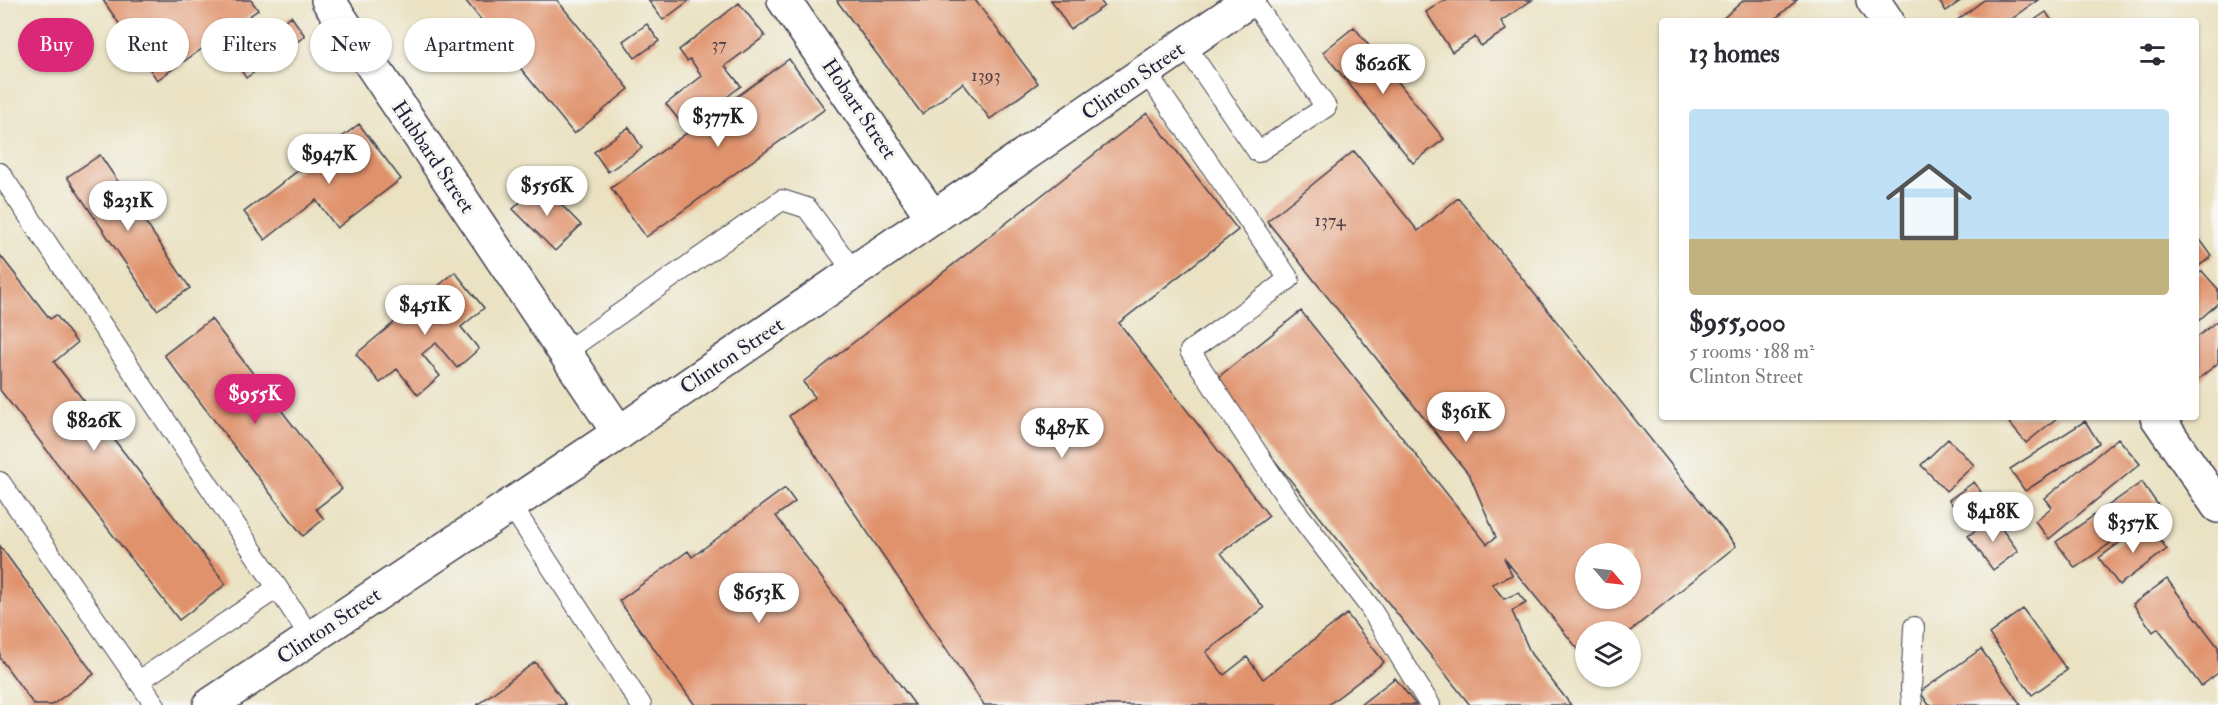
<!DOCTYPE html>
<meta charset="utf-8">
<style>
body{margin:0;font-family:"IM FELL Double Pica",serif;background:#f2f2f3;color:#2b2b33;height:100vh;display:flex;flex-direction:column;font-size:22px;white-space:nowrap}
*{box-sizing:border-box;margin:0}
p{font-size:20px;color:#7c7c81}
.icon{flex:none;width:33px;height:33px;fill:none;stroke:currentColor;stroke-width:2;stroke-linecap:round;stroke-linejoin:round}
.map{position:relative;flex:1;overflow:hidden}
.sheet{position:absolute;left:1659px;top:18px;width:540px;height:402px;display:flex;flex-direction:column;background:#fff;border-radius:6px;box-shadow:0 2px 4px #0004}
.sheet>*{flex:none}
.guide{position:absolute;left:18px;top:18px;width:570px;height:54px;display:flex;gap:12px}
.needle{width:39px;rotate:118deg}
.tools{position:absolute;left:1575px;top:543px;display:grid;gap:12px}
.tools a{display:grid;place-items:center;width:66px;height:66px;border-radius:50%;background:#fff;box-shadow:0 2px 4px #0004;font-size:30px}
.price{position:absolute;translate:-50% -51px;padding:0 14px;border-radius:21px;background:#fff;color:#222;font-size:20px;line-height:39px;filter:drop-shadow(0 2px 3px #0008)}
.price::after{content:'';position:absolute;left:50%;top:36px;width:18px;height:14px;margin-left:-9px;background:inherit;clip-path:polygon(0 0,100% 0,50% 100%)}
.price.on{background:#db2777;color:#fff}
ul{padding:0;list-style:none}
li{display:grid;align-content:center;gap:12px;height:318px;padding:0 30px}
li span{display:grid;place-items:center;height:186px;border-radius:6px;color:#555}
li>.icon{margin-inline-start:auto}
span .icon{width:108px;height:108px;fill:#fffc;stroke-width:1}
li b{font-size:26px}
h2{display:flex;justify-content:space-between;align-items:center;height:72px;padding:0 30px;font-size:26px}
.chip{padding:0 21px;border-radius:27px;background:#fff;box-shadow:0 2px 4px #0004;font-size:21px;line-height:54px}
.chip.on{background:#db2777;color:#fff}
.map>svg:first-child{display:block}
.building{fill:#e0926c;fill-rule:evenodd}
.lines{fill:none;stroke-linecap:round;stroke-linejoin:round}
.service-casing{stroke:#403f4f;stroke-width:22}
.minor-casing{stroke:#403f4f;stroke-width:36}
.primary-casing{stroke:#403f4f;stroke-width:36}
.service{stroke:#fff;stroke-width:20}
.minor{stroke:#fff;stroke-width:33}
.primary{stroke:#fff;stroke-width:33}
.labels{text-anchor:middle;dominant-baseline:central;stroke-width:6;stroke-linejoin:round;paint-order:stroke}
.number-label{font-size:18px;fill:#523e47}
.street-label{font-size:21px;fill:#22223b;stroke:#f6f6f2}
</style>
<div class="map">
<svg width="2218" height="705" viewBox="0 0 2218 705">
<rect width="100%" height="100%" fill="#f6f6f2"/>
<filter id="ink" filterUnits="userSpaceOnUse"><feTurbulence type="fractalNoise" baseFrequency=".0167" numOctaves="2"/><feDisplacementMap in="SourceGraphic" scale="12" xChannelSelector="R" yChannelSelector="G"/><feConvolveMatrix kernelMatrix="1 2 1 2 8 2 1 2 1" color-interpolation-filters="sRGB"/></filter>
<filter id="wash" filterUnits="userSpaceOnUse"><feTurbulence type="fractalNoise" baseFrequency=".008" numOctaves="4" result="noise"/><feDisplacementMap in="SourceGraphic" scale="24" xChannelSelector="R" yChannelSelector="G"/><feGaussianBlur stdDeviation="1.35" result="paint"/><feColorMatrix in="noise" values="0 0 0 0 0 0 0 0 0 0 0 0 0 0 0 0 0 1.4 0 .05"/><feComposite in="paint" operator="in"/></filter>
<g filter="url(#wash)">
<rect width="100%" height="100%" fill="#eae2c2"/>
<g id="blocks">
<path class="building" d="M103,0H251L258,10L157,80Z
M465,0H557L629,89L574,134Z
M648,0H690L663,20Z
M839,0H975L1038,83L990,119L963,83L922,114L837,1Z
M1051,0H1100L1104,6L1070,29Z
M1444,0H1532L1501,21L1506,30L1481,46L1475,37L1452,52L1426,12Z
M1744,0H1797L1773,21H1720Z
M1938,0H1962L1946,11Z
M1984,0H2038L2009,21H1956Z
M739,3L765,36L725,66L741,86L709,111L702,103L679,120L666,104L702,76L690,59L687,61L679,50Z
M2046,12L2052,21H2033Z
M291,16L305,36L246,78L233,58Z
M647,24L659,41L635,58L623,41Z
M1354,27L1444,139L1413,163L1323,52Z
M789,59L825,109L646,237L611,188Z
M1147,113L1238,230L1119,323L1269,516L1221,553L1264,608L1206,652L1224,675L1247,657L1263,679L1347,614L1384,662L1328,705H984L789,416L815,397L803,382Z
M359,124L401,179L337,228L316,200L265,240L244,212Z
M629,127L642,148L608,172L594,152Z
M1354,151L1418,231L1458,198L1736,546L1629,632H1586V659L1504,558L1512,575L1492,584L1504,599L1518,593L1526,603L1512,611L1531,654L1571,705H1470L1212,382L1301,311L1487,544L1496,537L1470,476L1267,221ZM1586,554H1630V598H1586Z
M100,155L190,288L157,310L67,177Z
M540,183L581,225L555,251L513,209Z
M2196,234L2212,256L2196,268Z
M0,255L50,319L56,315L77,343L54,362L226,584L179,620L0,390Z
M2202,271L2218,289V303L2196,323V276Z
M455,272L484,308L461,327L479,349L457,368L436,343L422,354L440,376L418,395L397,369L380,383L356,354Z
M211,319L342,489L316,509L324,519L303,536L164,355Z
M2218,320V363L2196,381V338Z
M2004,417H2058L2026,443Z
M2085,421L2099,443L2025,491L2010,469Z
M2118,438L2140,464L2049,539L2035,521L2052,507L2045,498Z
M1948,439L1974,465L1946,491L1921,465Z
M1974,482L1990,505L1966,523L1949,500Z
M2142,482L2160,508L2075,568L2056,542Z
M785,488L795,502L776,516L915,705H695L619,601L688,551L692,557Z
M1993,517L2018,551L1993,570L1968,536Z
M2147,522L2167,549L2119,585L2099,558Z
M0,546L94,674L52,705H34L0,658Z
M2167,579L2218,647V673L2201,686L2158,628L2153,632L2133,604Z
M2023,609L2067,670L2032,695L1989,634Z
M1981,649L2021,705H1929L1920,692Z
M535,662L566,705H477Z
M1395,678L1416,705H1360Z"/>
</g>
</g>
<g filter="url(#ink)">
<use href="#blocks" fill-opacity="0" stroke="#403f4f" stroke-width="1.5"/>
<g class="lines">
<defs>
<path id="service" d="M1185,45L1258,152L1326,107L1252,0
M1146,72L1289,279L1190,351L1290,503L1369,606L1430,705
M0,173L311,638
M565,352L782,200L807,208L854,272
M0,482L155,705
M511,505L641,705
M139,681L277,588
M1912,705L1911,689L1914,627"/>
<path id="minor" d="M328,0L619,433
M784,0L933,218
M1873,0L1887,21
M2157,417L2218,506"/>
<path id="primary" d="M210,705L619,433L1250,0"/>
</defs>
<use href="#service" class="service-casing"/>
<use href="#minor" class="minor-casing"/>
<use href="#primary" class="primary-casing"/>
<use href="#service" class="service"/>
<use href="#minor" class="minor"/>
<use href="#primary" class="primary"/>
</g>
</g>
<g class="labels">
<g class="number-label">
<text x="719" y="44">37</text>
<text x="986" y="75">1393</text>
<text x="1330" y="220">1374</text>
</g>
<g class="street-label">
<text transform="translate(1133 81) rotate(-35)">Clinton Street</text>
<text transform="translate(859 109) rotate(56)">Hobart Street</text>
<text transform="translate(433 157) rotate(56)">Hubbard Street</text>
<text transform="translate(732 356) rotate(-34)">Clinton Street</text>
<text transform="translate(329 626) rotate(-34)">Clinton Street</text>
</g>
</g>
</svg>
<div class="tools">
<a><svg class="needle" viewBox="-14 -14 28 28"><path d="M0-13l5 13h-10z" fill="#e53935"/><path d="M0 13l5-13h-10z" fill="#7c7c81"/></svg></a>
<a><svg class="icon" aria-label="layers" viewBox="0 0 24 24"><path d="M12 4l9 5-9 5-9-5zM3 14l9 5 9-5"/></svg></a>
</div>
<b class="price" style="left:1383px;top:95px">$626K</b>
<b class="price" style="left:718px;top:148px">$377K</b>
<b class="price" style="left:329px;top:185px">$947K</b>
<b class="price" style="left:547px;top:217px">$556K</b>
<b class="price" style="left:128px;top:232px">$231K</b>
<b class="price" style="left:425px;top:336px">$451K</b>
<b class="price on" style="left:255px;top:425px">$955K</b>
<b class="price" style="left:1466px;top:443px">$361K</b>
<b class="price" style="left:94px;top:452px">$826K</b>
<b class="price" style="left:1062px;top:459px">$487K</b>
<b class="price" style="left:1993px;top:543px">$418K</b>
<b class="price" style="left:2133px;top:554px">$357K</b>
<b class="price" style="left:759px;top:624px">$653K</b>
<div class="guide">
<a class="chip on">Buy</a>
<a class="chip">Rent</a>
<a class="chip">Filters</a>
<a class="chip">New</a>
<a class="chip">Apartment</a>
</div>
<section class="sheet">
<h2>13 homes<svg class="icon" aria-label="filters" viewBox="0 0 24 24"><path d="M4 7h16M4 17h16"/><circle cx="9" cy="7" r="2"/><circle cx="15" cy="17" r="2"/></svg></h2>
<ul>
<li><span style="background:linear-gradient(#bfe0f5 70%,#c2b280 0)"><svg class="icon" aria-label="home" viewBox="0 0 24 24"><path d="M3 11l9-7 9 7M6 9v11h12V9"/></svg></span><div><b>$955,000</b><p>5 rooms · 188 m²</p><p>Clinton Street</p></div></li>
</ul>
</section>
</div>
